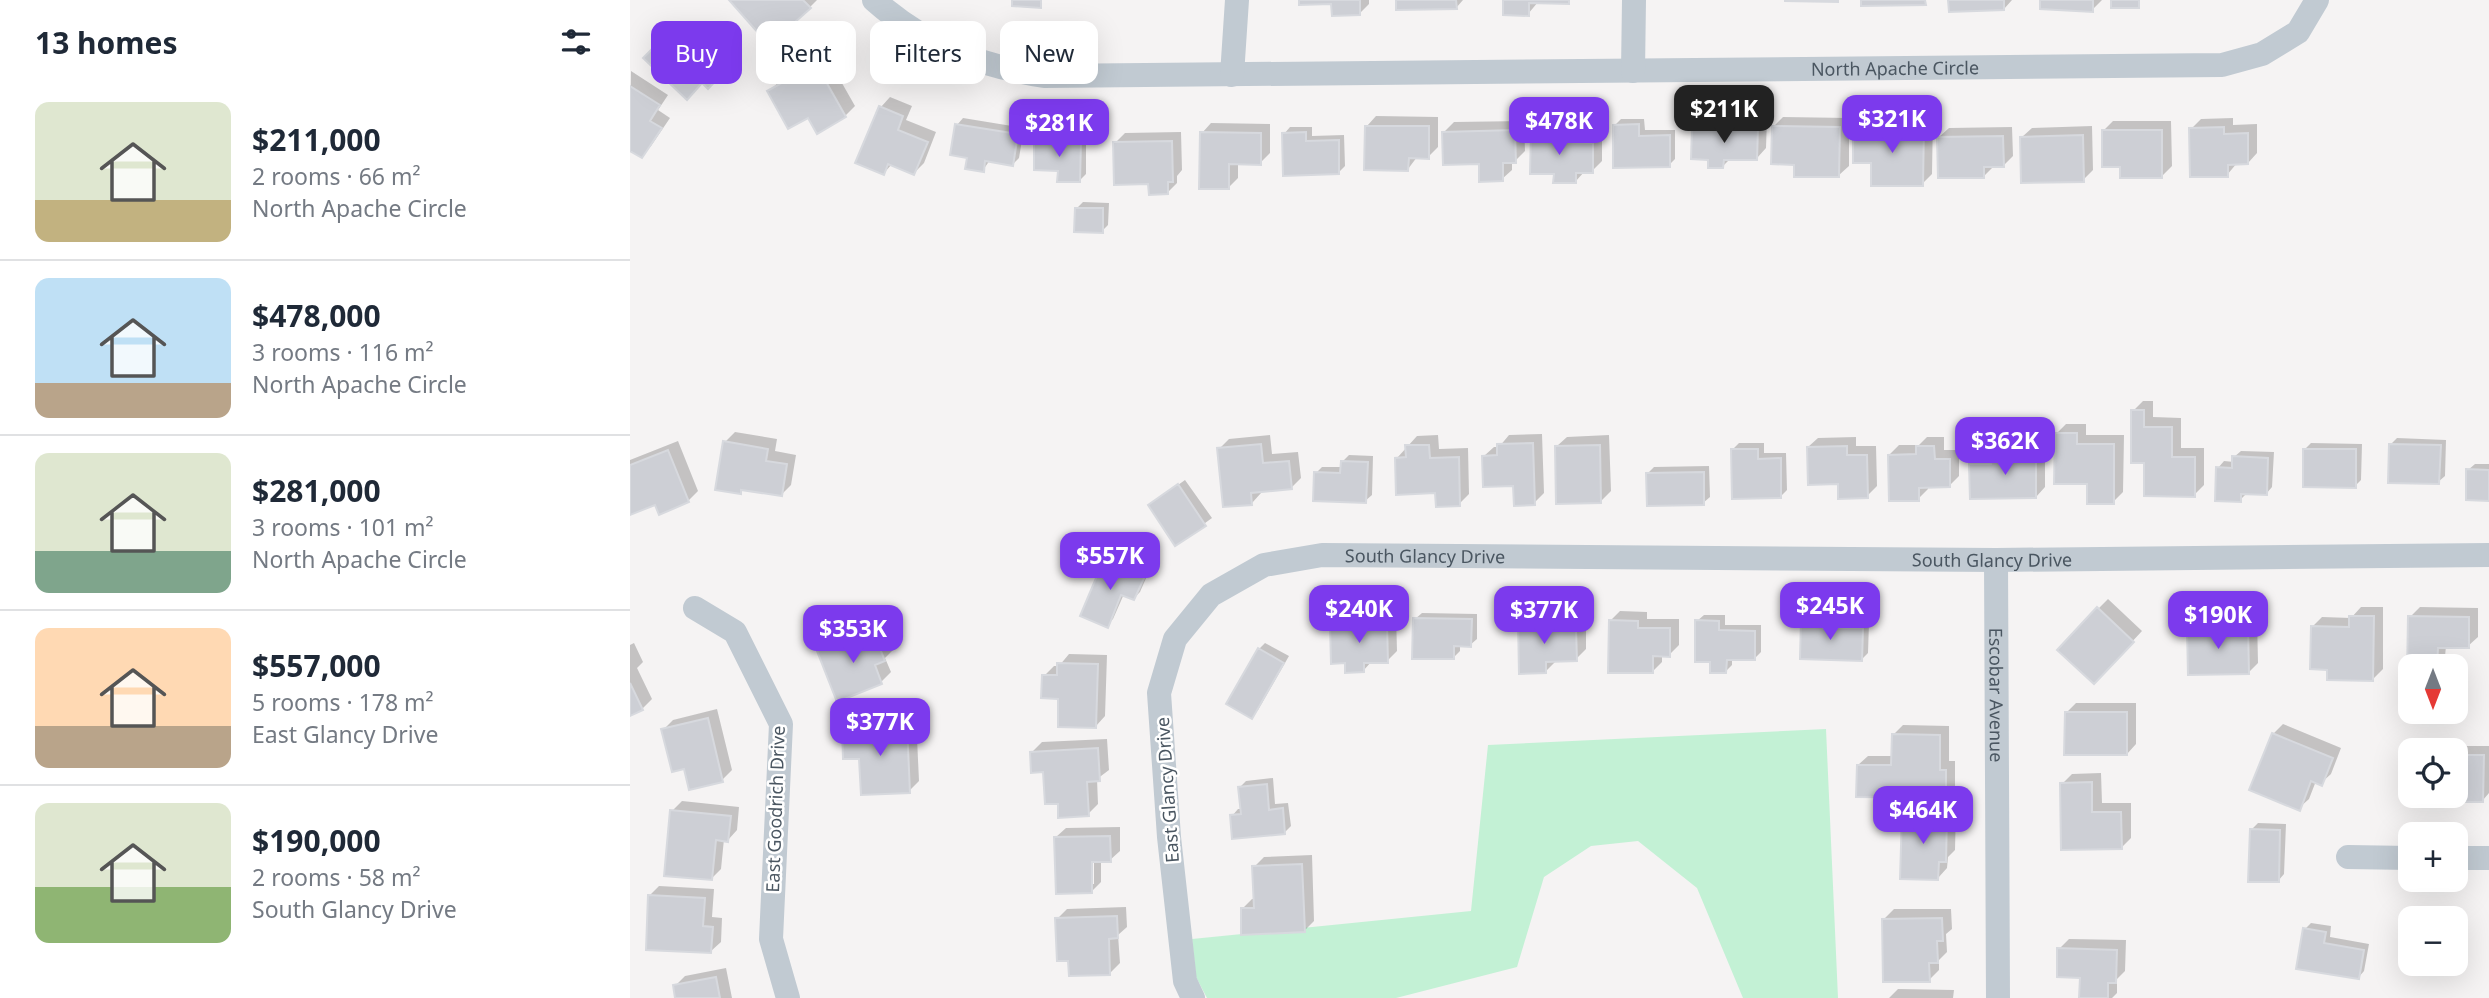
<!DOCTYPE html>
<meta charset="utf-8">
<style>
body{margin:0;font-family:"Noto Sans",sans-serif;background:#f6f6f7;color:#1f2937;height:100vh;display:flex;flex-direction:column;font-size:26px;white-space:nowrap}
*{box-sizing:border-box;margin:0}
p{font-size:23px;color:#747a83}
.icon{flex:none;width:38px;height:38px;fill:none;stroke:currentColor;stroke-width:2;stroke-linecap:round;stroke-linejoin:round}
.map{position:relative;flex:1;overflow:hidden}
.sheet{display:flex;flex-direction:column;background:#fff;width:630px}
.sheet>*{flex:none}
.top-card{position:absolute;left:21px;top:21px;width:665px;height:63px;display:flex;gap:14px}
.needle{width:46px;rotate:180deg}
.buttons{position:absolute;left:1768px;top:654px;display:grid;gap:14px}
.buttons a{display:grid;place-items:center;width:70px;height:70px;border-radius:14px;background:#fff;box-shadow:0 7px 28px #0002;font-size:35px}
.price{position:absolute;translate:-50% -60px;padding:0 16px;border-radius:14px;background:#7c3aed;color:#fff;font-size:23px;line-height:46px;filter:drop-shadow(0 2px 4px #0008)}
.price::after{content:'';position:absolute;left:50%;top:42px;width:21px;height:16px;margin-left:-10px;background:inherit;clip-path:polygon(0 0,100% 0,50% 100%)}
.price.on{background:#222;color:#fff}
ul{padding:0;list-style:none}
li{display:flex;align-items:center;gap:21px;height:175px;padding:0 35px}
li+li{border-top:2px solid #e0e1e3}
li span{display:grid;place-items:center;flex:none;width:196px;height:140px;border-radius:14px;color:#555}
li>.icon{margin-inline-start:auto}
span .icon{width:84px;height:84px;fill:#fffc;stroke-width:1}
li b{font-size:30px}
h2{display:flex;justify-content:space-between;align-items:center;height:84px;padding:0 35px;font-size:30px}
.pill{padding:0 24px;border-radius:14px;background:#fff;box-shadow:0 7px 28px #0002;font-size:24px;line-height:63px}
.pill.on{background:#7c3aed;color:#fff}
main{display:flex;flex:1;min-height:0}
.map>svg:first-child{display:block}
.green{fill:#c3f1d5}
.shadow{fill:#0003;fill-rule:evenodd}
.building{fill:#cdcfd5;stroke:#d7d9de;stroke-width:2}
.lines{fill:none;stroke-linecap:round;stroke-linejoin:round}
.minor{stroke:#c1cad2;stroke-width:24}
.labels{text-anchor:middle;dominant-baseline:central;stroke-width:5;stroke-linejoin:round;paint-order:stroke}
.street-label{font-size:18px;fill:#4a5661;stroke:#fff}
</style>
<main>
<section class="sheet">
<h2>13 homes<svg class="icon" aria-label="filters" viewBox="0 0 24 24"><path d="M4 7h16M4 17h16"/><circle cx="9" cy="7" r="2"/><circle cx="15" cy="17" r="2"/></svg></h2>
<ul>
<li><span style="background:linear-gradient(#dfe7d0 70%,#c2b280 0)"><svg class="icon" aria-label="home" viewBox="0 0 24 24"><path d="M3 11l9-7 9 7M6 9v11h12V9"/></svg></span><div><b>$211,000</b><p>2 rooms · 66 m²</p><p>North Apache Circle</p></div></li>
<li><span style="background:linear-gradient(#bfe0f5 75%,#b9a48a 0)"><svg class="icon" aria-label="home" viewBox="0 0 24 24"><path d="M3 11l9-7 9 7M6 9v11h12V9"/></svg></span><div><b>$478,000</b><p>3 rooms · 116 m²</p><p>North Apache Circle</p></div></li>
<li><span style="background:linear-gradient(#dfe7d0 70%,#7fa58c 0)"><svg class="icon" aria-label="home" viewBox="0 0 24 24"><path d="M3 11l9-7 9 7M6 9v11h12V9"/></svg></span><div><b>$281,000</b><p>3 rooms · 101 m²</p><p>North Apache Circle</p></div></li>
<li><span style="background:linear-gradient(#ffd9b3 70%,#b9a48a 0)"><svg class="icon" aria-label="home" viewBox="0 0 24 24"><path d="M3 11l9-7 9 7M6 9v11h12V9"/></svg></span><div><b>$557,000</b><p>5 rooms · 178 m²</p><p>East Glancy Drive</p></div></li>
<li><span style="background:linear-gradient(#dfe7d0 60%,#8fb573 0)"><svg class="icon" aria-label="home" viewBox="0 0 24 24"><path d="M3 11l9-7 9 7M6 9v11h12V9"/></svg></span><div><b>$190,000</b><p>2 rooms · 58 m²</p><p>South Glancy Drive</p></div></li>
</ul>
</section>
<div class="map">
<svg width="1859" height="998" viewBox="0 0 1859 998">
<rect width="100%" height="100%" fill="#f5f3f3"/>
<path class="green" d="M1196,729L1208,998H1113L1067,888L1008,841L961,846L914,877L887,967L766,998H577L566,977L562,939L841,911L858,745Z"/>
<path class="shadow" d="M101,0H187L180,7Z
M671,0H739V4L729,14L703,2Z
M767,0H833L826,8Z
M875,0H940L938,2H908L898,14Z
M1320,0H1382L1374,9Z
M1412,0H1472L1462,10Z
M80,22L112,51L78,86L72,81L16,58L42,31L57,45Z
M196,55L225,106L215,116H179L139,91L149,82Z
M1,71L38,95L28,110L40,118L21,146L12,156L0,149Z
M260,97L282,106L276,120L306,132L294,163L284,173L262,164L254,173L251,107Z
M1279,114H1303L1302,174L1292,184L1243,162L1225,131L1235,121H1272Z
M746,116L808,117V147L798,157H787L778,169L737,126Z
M1153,117L1219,118V166L1209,175L1166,163L1143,127Z
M333,118L394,128L389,158L383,164L360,160L353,170L339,156L327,125Z
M1073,118H1137L1136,148L1127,158H1101L1093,166L1079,158L1063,127Z
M1603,118V125L1627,124V153L1618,163H1607L1597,175L1561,129L1571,119Z
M991,119H1014L1015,130H1045V159L1039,165L985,125Z
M913,120H933V133L972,134V161L962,171H955L945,182L903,130Z
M894,121L895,151L885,161H882V170L872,179L814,132L824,122Z
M1483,121H1541L1542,166L1532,176L1492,166L1473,131Z
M581,123L640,124V153L630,163H608V178L598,188L572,133Z
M1462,126L1463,170L1453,180L1392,137L1402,128Z
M660,127H682V136L714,135L715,166L708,173L654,134Z
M1382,127L1383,156L1373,166H1364L1354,176L1309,137L1319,128Z
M551,132L552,170L547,176V183L537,193L520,182L485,143L495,133Z
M412,135L456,136V174L449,181L429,169L406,141Z
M453,202L479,203L478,225L472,231L447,208Z
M1513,401H1523V417L1551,418V448H1574V485L1564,495L1516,461L1503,411Z
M1436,424H1456V435H1494L1493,492L1483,502L1459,482L1426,434Z
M105,432L147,439L145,451L166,455L161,485L151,495L114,488L110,492L95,442Z
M912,434L914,493L904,503L854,456L864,447H869L879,435Z
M640,435L642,454L668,452L671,478L661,488L631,490V493L622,503L589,449L599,439Z
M808,435L809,449L838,448L839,494L829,504L807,492L767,458L787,436Z
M979,435L981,491L971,501L927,446L937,437Z
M1226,437V446H1246L1247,486L1237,496L1210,483L1178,447L1188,438Z
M1297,437H1314V450H1329V476L1319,486H1298V489L1288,499L1259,455L1269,445H1289Z
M1767,438L1816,440L1815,476L1808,482L1761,444Z
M48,441L68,491L58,501L26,502L0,513V460Z
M1109,443H1134V453H1156L1157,490L1150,497L1103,449Z
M1372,443H1415V487L1406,497L1341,465L1351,455H1362Z
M1681,443L1732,444L1731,480L1725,486L1675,449Z
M1611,451L1644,452L1642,487L1636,494H1616L1610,500L1588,468L1594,461L1604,462V457Z
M719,455L743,456L742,495L735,501L686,473L692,467H712V462Z
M1845,464H1859V499L1838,470Z
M1079,466L1080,497L1073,503L1018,473L1024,467Z
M555,480L582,518L546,544L520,505Z
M482,554L520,569L510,592L504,598L494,594L483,619L477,625L475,560Z
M1478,599L1512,631L1474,672L1468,609Z
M1731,607H1753V669L1743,679L1699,668L1682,627L1692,617L1721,618Z
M1790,607L1848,608V637L1838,646H1816L1814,667H1780V617Z
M900,610H922V619H956V649L946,659L925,662L916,671L890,620Z
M990,611L1017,612V619H1049V645L1039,655H1032V662L1022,672L980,621Z
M1179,612L1199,613V622L1239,623L1238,653L1232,659L1172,619Z
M792,613L847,614V639L840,645H830V651L823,658L785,619Z
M766,614L767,651L757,661H742L733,671L717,662L702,625L712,615Z
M1074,615H1095V625H1131V652L1124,659L1102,658V665L1096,671L1067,621Z
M1627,617L1628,663L1618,673L1559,628L1569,618Z
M251,620L263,650L255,658L261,672L251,682L208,700L189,652L198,642Z
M4,643L13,662L7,668L22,699L12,709L0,715V645Z
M635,643L659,656L628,710L621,716L629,649Z
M439,654L477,655L475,716L466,726L430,697L414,676L424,666H429Z
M1446,703H1506V744L1497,754L1436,713Z
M87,709L102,770L92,780L55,767L33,730L43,720Z
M286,716L289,781L279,791L231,757L213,728L223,719Z
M1653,724L1711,748L1701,774L1691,783L1686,781L1679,799L1669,808L1643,734Z
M1273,725L1319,726V761H1325V787L1315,796L1228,765L1238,756H1263V735Z
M477,739L479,770L467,779L468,804L458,814L429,802L415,770L402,752L412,742Z
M1797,746H1859V793L1853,800L1825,796V751H1792Z
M1471,773L1472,803H1501V838L1491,848L1432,784L1442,774Z
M643,778L645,804L658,803L661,826L655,832L602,816L608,809H612L610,787L616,781Z
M52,801L109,807L107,830L98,840L94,839L91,869L81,879L42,811Z
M1283,805L1326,806L1325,850L1318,857L1317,868L1308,878L1273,815Z
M1628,823L1656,824L1654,874L1648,881L1621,830Z
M490,827V851L480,860H471V882L462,891L426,837L436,828ZM460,853H464V884H461Z
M682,855L684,921L674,931L612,909L622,899H625L624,867L634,857Z
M29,886L84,889L82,917L92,918L91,942L81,951L19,896Z
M496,907L497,927L488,935L490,963L480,973L440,959L427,919L437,909Z
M1264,909H1321L1322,929L1316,934L1317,952L1309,960V970L1299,980L1254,919Z
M1681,923L1701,926L1700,937L1739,944L1734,971L1728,978L1675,929Z
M1439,939L1496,940L1495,971L1487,979V993L1482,998H1451L1452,976L1429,949Z
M96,968L102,998H47L45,986L55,976Z
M1268,989L1324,990L1323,998H1259Z"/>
<path class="building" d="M99,0H173L181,8L139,45Z
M382,0H411V8L382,6Z
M669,0H730V15L702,16L701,4L669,5Z
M766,0H826L827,9L766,10Z
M873,0H939V4L899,3V16L873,15Z
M1155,0H1208V2L1155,1Z
M1231,0H1295L1296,5L1231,6Z
M1318,0H1374V10L1319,12Z
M1410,0H1463V12L1410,9Z
M1481,0H1509V8H1481Z
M70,30L103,62L78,89L72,83L57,100L13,58L32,39L47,53Z
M186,64L216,117L187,134L178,118L158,129L137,91Z
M0,86L30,105L20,121L32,128L12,158L0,151Z
M249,106L273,116L268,130L298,142L284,175L258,164L254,175L225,163Z
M1268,123H1294L1293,186H1241V163H1223V130H1268Z
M325,124L388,134L383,166L355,161L354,172L335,169L337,158L320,155Z
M1009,124V136L1040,135V167L983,168V125Z
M735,126H799V159L779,158L778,171L734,170Z
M1142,126L1210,127L1209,177H1164V165L1141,164Z
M1062,127H1128L1127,160H1094L1093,168H1078V160L1061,159Z
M1594,127V134L1618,133V164L1598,165V177H1560L1559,128Z
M901,129H924V142L963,143V173H946V183H923L924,174H900Z
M885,130L886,163H873V181L849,182V164L813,165L812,132Z
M1472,130H1532V178H1490V167H1472Z
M570,132L631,133V165L599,164V189H569Z
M676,132V141L709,140V174L653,176L652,133Z
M1453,135L1454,182L1391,183L1390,137Z
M1373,136L1374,167H1354V178H1308L1307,137Z
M404,140L451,141L450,182H427L428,171L404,170Z
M542,141L543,182H538V194L519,195L518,184L484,185L483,142Z
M445,208H473V233L444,232Z
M1501,410H1514V427H1542V457H1565V497L1514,496V463H1501Z
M1425,433H1447V444H1484V504H1457V484H1424Z
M93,441L138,449L136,461L157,464L152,496L111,490V494L85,490Z
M903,443L905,505L884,506L883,486L853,487L852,456L867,455V444Z
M631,444L633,463L659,461L662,489L621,493L622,505L593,507L587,448Z
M1759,444L1811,445L1809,484L1758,483Z
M775,445H799L800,458L829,457L830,506L806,507L805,493L766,495L765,458L776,457Z
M970,445L971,503L926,504L925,446Z
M1217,446V455H1237L1238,498L1208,499V484L1178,485L1177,447Z
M1286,446H1304L1305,459H1320V487L1289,488V501H1259L1258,455L1286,454Z
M1101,449H1128V459L1151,458V498L1102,499Z
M1673,449H1726V488L1673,487Z
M38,450L59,502L29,515L25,505L0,515V465Z
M1361,452H1406V498L1340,499L1339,464H1361Z
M1602,456L1638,458L1637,495L1611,494V502L1585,501L1586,467L1602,468Z
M711,461L738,462L736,503L683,501L684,472L710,473Z
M1836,469L1859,470V501L1836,500Z
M1074,472V505L1017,506L1016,473Z
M548,484L576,526L545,546L518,505Z
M474,559L515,576L504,600L491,595L478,628L450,616Z
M1467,607L1504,642L1464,684L1427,650Z
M1719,616H1744L1743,681L1697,680V670L1680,669L1681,626L1719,627Z
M1778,616L1839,617V648H1808L1807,667H1780V676H1777Z
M783,618L842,619L841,647L824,646V659H782Z
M1171,618H1194L1193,628H1233L1232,661L1170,659Z
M888,619H913V628H946L947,661L916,662V673L889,674Z
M979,620L1008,621V628H1040V657L1023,656V673H978Z
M1065,620L1089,621V630L1125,631V660H1097L1096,673H1080V662H1065Z
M757,623L758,663H734V672L715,673V663L701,664L700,624Z
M1618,626L1619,674L1558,675L1557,628Z
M242,629L255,661L245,665L252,684L207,702L187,651Z
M628,648L654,663L622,719L596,704Z
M427,663L468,664L466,728L428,727V699L411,698L412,675H427Z
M0,683L13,710L0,716Z
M1435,712H1497V755H1434Z
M78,718L93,782L59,790L54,769L42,772L31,729Z
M277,725L280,793L231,795L229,759H213L212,728Z
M1642,733L1703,758L1692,786L1681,781L1670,811L1619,790Z
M1262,734L1310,735V770H1316V798L1226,797L1227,765H1261Z
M468,748L470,781L457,782L459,816L428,818V804H415L413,772L401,773L400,752Z
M1825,755H1854L1853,802H1821V796H1825Z
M1462,782V812H1491L1492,849L1431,850L1430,783Z
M637,784L639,810L653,808L655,834L602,839L600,815L611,814L608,787Z
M40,810L101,816L98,842L86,840L82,880L34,876Z
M1272,814L1317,815L1316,862H1309L1308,880L1270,879Z
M1620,829L1650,830L1649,882H1618Z
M480,836L481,862H462V893L426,894L424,837Z
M672,864L675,932L611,935V908H624L622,866Z
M18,895L75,898L73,926L83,927L81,953L16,950Z
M487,916L488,938L479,939L480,975L439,976L438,961H427L425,918Z
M1312,918L1313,941H1307L1308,963H1299L1300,982H1253L1252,919Z
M1673,928L1696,932L1694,943L1734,950L1729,979L1666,969Z
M1427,948L1487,950L1486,983H1478V998H1449L1450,978L1427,977Z
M86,977L90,998H45L43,985Z"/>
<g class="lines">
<g class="minor">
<path id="s1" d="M244,0C296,46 347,65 414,76L1592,65L1632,54L1668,32L1687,0"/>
<path d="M1003,71L1004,0"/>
<path d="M602,75L607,0"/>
<path id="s2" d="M1366,560L1368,998"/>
<path d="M65,608L105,632L151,724L141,939L158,998"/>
<path d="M1718,857L1780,858"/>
<path d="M1825,858H1859"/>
<path id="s3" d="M563,998L555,981L539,837L529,693L545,639L581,595L634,565L692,555L1366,560L1859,555"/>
</g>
</g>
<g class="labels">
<g class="street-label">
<text stroke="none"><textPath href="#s1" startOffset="1040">North Apache Circle</textPath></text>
<text stroke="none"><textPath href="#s3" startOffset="644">South Glancy Drive</textPath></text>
<text stroke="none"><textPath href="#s3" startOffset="1211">South Glancy Drive</textPath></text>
<text stroke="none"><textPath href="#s2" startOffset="135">Escobar Avenue</textPath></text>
<text transform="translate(537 790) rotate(-94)">East Glancy Drive</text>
<text transform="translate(145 809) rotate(-88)">East Goodrich Drive</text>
</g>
</g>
</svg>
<div class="buttons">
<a><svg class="needle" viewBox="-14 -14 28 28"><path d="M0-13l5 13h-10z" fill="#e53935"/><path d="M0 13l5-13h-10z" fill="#747a83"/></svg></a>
<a><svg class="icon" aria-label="locate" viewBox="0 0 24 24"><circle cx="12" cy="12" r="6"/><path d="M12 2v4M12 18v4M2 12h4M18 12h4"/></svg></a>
<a>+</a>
<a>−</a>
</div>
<b class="price on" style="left:1094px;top:145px">$211K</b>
<b class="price" style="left:1262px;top:155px">$321K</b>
<b class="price" style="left:929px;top:157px">$478K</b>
<b class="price" style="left:429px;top:159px">$281K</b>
<b class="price" style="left:1375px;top:477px">$362K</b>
<b class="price" style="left:480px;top:592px">$557K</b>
<b class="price" style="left:1200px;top:642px">$245K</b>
<b class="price" style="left:729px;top:645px">$240K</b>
<b class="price" style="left:914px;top:646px">$377K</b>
<b class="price" style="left:1588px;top:651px">$190K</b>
<b class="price" style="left:223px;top:665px">$353K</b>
<b class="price" style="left:250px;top:758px">$377K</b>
<b class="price" style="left:1293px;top:846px">$464K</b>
<div class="top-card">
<a class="pill on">Buy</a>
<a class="pill">Rent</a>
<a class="pill">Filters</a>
<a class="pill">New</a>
</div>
</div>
</main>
